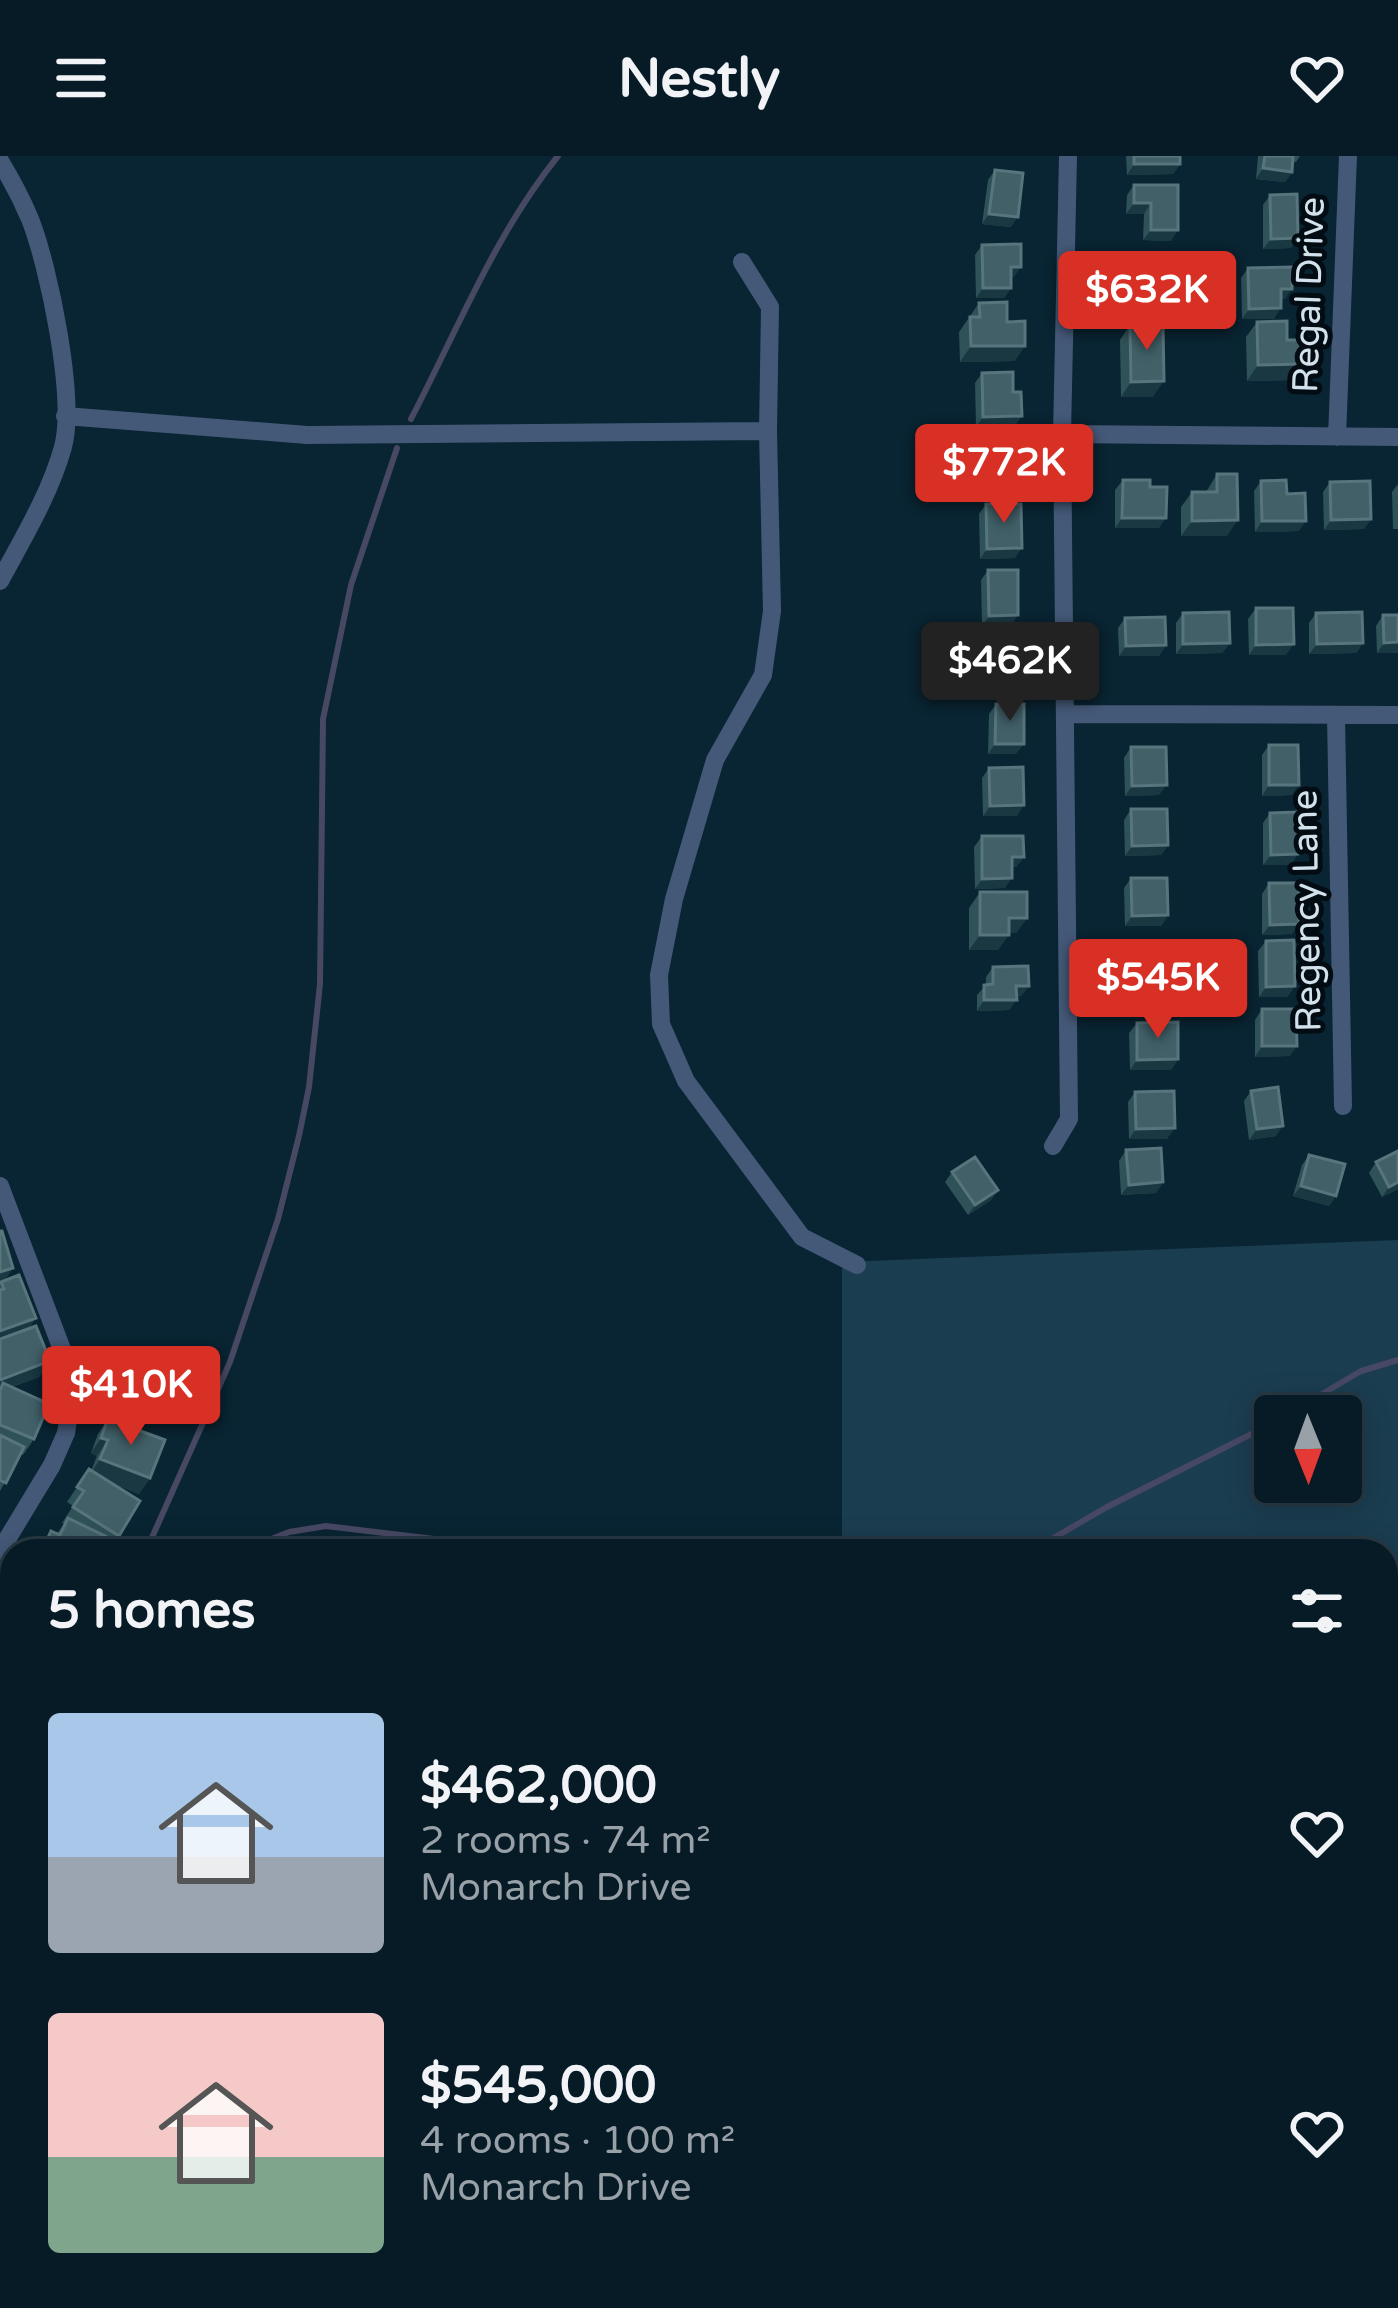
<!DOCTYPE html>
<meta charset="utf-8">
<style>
body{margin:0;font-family:"Varela Round",sans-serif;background:#10242e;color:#f1f3f6;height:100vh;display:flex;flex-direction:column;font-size:45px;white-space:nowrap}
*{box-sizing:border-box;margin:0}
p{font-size:39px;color:#98a1a7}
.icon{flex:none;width:66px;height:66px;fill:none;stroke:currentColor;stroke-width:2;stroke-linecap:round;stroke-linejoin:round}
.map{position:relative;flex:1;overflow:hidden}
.side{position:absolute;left:0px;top:1383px;width:1398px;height:771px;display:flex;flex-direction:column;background:#071b26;border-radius:36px 36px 0 0;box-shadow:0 6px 30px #0003,0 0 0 3px #283943}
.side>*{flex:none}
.needle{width:78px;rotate:179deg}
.fabs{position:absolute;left:1254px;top:1239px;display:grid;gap:24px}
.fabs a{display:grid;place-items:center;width:108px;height:108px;border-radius:12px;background:#071b26;box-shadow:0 6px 30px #0003,0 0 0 3px #283943;font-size:60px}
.price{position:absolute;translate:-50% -102px;padding:0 27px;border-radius:12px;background:#d93025;color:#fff;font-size:39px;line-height:78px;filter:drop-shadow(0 3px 6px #0008)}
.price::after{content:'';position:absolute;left:50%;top:72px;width:36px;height:27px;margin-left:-18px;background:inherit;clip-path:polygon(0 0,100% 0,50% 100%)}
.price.selected{background:#222;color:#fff}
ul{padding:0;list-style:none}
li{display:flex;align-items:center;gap:36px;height:300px;padding:0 48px}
li span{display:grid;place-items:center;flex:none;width:336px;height:240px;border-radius:12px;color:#555}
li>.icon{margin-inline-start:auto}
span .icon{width:144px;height:144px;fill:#fffc;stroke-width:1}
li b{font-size:51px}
h2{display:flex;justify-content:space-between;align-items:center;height:144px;padding:0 48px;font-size:51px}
header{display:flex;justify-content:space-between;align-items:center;height:156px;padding:0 48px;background:#071b26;font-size:54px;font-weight:700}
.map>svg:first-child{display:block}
.green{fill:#1b3d50;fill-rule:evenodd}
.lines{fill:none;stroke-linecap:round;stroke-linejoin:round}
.stream{stroke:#474863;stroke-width:6}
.minor{stroke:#445978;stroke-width:18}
.wall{fill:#2f5158}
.shaded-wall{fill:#193842}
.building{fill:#416068;stroke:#58747c;stroke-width:3}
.labels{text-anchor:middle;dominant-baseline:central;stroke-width:10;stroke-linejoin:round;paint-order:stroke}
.street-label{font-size:36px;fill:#d2e1eb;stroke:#030c12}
</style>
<header><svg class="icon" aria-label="menu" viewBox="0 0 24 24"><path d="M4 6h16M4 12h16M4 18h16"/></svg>Nestly<svg class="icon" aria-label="heart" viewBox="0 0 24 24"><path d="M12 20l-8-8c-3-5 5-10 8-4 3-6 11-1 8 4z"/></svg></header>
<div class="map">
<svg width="1398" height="2152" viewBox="0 0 1398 2152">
<rect width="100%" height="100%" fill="#092432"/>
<path class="green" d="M1398,1084V2012L1386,2014V1395H842V1106ZM1275,1260H1341V1326H1275Z
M0,1627H12V2142H875V2152H0Z"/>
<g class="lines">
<path class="stream" d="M411,263C457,175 495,78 558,0
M1285,1260L1361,1215L1398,1204
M146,1395L230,1206L278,1063L299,980L309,931L320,828L323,563L351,429L397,292
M241,1395L289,1376L326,1370L451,1385L502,1395
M1031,1395L1107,1351L1275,1266
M0,1602L12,1586"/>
<path class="minor" d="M0,5C11,23 22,44 30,63C49,111 76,242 63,291C50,338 23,382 0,425
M742,106L770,151L768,275L772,455L763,519L715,604L674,743L659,819L661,868L686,925L802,1081L857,1109
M65,260L307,279L768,275
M1062,278L1398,281
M1337,281L1348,0
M1066,558L1398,559
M1336,560L1343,950
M1053,990L1069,963L1062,278L1068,0
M0,1030L63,1196L71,1245L66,1277L52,1309L0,1395"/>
</g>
<path class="wall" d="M1126,0H1180V8L1173,18L1127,19Z
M1258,0H1300L1296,6H1293L1292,16L1285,26L1256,23Z
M995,14L1011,71L982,68L988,24Z
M1134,29H1178L1171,85L1143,84L1144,58H1126L1127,39Z
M1270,39L1291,92L1263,93V49Z
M982,89L1014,121H1011V132L1004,142H976L975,99Z
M1248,112L1285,143H1281L1274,163H1242L1241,122Z
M1127,113L1162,159L1121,160L1120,123Z
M979,147L1015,205L960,206L959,176Z
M1257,166L1287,184L1293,224L1247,225L1246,181Z
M1130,169L1153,241H1121L1120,184Z
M982,217L1015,270L976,271L975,227Z
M979,279L1015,320H1009L998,338H956V309Z
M1217,318L1227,380H1181V351L1192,336H1206Z
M1123,324L1150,331L1159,372H1115V334Z
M1261,325L1287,338L1299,375L1255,376L1254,335Z
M1330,326L1371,363L1364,373L1324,374L1323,336Z
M1398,328V373H1393L1392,336Z
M986,348L1015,402L980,403L979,358Z
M988,414L1011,470H982L981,424Z
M1256,452L1286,499H1249L1248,463Z
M1183,457L1230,487L1222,497L1176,498V467Z
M1316,457L1363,487L1356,497L1309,498V467Z
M1383,459H1398V497H1377L1376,470Z
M1125,462L1166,489L1159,500H1119L1118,472Z
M987,483L1023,520L1016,530H981L980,493Z
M996,548L1016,598H988L989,558Z
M1269,589L1292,639L1262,640V599Z
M1131,591L1159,639L1125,640L1124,602Z
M989,612L1017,660H983L982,622Z
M1131,653L1168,689L1161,699L1125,700L1124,664Z
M1270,657L1291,709H1263V667Z
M982,680L1024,701L1016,711H1012L1005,732L975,733L974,691Z
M1131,722L1168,759L1161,770H1125L1124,732Z
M1269,727L1292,778L1262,779V738Z
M980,736L1027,762L1016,777H1009L998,794H969V752Z
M1266,785L1295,830L1287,841H1259L1258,795Z
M1134,788L1166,832L1159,842L1127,843V798Z
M993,811L1029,830L1021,840H1017L1009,854L977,855V839L986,829V821Z
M1262,853L1290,900L1255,901V864Z
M1137,867L1178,903L1171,914H1130L1129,877Z
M1251,935L1276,980L1249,984L1244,945Z
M1135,936L1167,983H1129L1128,946Z
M1126,994L1163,1026L1156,1037L1121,1039L1119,1005Z
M1398,995V1033L1382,1041L1369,1017L1376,1006Z
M1309,999L1336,1040L1329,1050L1293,1040L1302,1009Z
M952,1016L998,1034L991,1044L968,1059L945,1026Z
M0,1075L5,1125L36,1162L28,1173L50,1205L39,1221L12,1231L34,1283L23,1299L21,1298L0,1335Z
M108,1263L150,1322L139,1338L109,1326L119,1380L108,1395H38L51,1375L57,1377L64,1368L62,1367L73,1350L67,1346L89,1313L91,1315L97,1300L91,1297L98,1278Z
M0,1450L12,1453V1544L0,1558Z"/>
<path class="shaded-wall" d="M1134,8H1180L1173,18L1127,19Z
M1263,12L1292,16L1285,26L1256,23Z
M1134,47H1151L1144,58H1126Z
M989,58L1018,61L1011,71L982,68Z
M1151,74H1178L1171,85L1143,84Z
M1298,82L1291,92L1263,93L1271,83Z
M1011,111H1021L1014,121H1004Z
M983,132H1011L1004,142H976Z
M1281,133H1292L1285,143H1274Z
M1169,149L1162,159L1121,160L1128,150Z
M1281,152L1274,163H1242L1249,153Z
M971,190H1025L1015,205L960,206Z
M1304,208L1293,224L1247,225L1258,209Z
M1164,225L1153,241H1121L1131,226Z
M1022,260L1015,270L976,271L983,261Z
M1009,305H1026L1015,320H998Z
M967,323H1009L998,338H956Z
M1122,362H1166L1159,372H1115Z
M1371,363L1364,373L1324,374L1331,364Z
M1238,364L1227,380H1181L1192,365Z
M1262,365H1306L1299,375L1255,376Z
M1022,392L1015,402L980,403L987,393Z
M1018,459L1011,470H982L989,460Z
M1398,486V497H1377L1384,487Z
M1230,487L1222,497L1176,498L1183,488Z
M1363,487L1356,497L1309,498L1317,488Z
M1294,488L1286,499H1249L1256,489Z
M1166,489L1159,500H1119L1126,490Z
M988,520H1023L1016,530H981Z
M995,588H1024L1016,598H988Z
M1167,629L1159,639L1125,640L1132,630Z
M1269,629H1299L1292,639L1262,640Z
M1024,649L1017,660H983L990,650Z
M1168,689L1161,699L1125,700L1132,690Z
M1298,698L1291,709H1263L1271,699Z
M1012,701H1024L1016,711L1005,712Z
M1012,722L1005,732L975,733L982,723Z
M1168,759L1161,770H1125L1132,760Z
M1009,762H1027L1016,777H998Z
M1299,768L1292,778L1262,779L1270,769Z
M980,779H1009L998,794H969Z
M1016,830H1029L1021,840L1009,841Z
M1295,830L1287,841H1259L1266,831Z
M1135,832H1166L1159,842L1127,843Z
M984,844H1017L1009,854L977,855Z
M1262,890H1297L1290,900L1255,901Z
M1178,903L1171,914H1130L1137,904Z
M1283,970L1276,980L1249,984L1257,973Z
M1175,972L1167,983H1129L1136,973Z
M1163,1026L1156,1037L1121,1039L1129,1029Z
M1398,1026V1033L1382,1041L1389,1031Z
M1301,1030L1336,1040L1329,1050L1293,1040Z
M998,1034L991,1044L968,1059L975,1049Z
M13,1112L3,1127L0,1128V1116Z
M36,1162L25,1177L0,1186V1175Z
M50,1205L39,1221L0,1235L3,1227L0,1232V1224Z
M101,1282L108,1284L97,1300L91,1297Z
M100,1303L150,1322L139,1338L90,1319Z"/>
<path class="building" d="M1134,0H1180V8H1134Z
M1265,0H1293L1292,16L1263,12Z
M995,14L1023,17L1018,61L989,58Z
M1134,29H1178V74H1151V47H1134Z
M1297,38L1298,82L1271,83L1270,39Z
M1021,88V111H1011V132H983L982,89Z
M1292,111V133H1281V152L1249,153L1248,112Z
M1169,112V149L1128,150L1127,113Z
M1007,146V166L1025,165V190H971L970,161H980L979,147Z
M1287,165V184H1303L1304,208L1258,209L1257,166Z
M1130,169H1163L1164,225L1131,226Z
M1013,216V236H1021L1022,260L983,261L982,217Z
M1025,278L1026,305H1009V323H967V293H979V279Z
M1217,318H1237L1238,364L1192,365V336H1217Z
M1123,324H1150V331H1167L1166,362H1122Z
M1286,324L1287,338L1305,337L1306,365H1262L1261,325Z
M1370,325L1371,363L1331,364L1330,326Z
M986,348H1021L1022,392L987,393Z
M988,414H1018V459L989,460Z
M1256,452H1293L1294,488L1256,489Z
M1229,456L1230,487L1183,488V457Z
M1362,456L1363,487L1317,488L1316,457Z
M1383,459H1398V486L1384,487Z
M1165,461L1166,489L1126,490L1125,462Z
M1023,482V520H988L987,483Z
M996,548H1024V588H995Z
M1269,589H1298L1299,629H1269Z
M1131,591H1166L1167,629L1132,630Z
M1023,611L1024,649L990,650L989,612Z
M1131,653H1167L1168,689L1132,690Z
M1297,656L1298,698L1271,699L1270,657Z
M982,680H1023L1024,701H1012V722L982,723Z
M1131,722H1167L1168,759L1132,760Z
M1269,727H1299V768L1270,769Z
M980,736H1027V762H1009V779H980Z
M1294,784L1295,830L1266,831V785Z
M1166,787V832H1135L1134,788Z
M1028,810L1029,830H1016L1017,844H984V829L993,828V811Z
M1262,853H1296L1297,890H1262Z
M1178,866V903L1137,904V867Z
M1278,931L1283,970L1257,973L1251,935Z
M1174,935L1175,972L1136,973L1135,936Z
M1161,992L1163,1026L1129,1029L1126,994Z
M1398,995V1026L1389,1031L1376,1006Z
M1309,999L1345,1008L1336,1040L1301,1030Z
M975,1001L998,1034L975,1049L952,1016Z
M0,1075H2L13,1112L0,1116Z
M19,1119L36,1162L0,1175V1134L4,1133L1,1126Z
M36,1170L50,1205L0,1224V1183Z
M3,1227L49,1248L34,1283L0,1269V1235Z
M108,1263L165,1284L150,1322L100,1303L108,1284L101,1282Z
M0,1279L24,1291L6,1327L0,1324Z
M89,1313L140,1345L119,1380L73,1351L84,1335L77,1331Z
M68,1362L111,1383L106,1395H42L51,1375L60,1379Z
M4,1446L12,1453V1508L0,1498V1450Z
M0,1517L12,1530V1542L0,1553Z"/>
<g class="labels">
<g class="street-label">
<text transform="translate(1309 139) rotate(-88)">Regal Drive</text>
<text transform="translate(1307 755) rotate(-91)">Regency Lane</text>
</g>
</g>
</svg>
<div class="fabs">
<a><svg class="needle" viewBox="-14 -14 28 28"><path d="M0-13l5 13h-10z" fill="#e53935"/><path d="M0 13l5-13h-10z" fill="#98a1a7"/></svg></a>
</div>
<b class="price" style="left:1147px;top:197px">$632K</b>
<b class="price" style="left:1004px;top:370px">$772K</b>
<b class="price selected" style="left:1010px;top:568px">$462K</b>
<b class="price" style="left:1158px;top:885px">$545K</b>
<b class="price" style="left:131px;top:1292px">$410K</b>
<section class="side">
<h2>5 homes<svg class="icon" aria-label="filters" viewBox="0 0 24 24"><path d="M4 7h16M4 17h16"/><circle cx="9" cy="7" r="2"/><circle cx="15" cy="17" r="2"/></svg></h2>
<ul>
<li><span style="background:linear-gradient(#a9c7e8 60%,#9aa5b1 0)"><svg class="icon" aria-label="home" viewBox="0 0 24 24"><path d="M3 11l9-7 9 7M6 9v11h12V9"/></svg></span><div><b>$462,000</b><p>2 rooms · 74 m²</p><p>Monarch Drive</p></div><svg class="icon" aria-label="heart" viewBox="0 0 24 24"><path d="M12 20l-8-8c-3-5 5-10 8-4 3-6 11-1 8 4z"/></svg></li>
<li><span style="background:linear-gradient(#f6c9c9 60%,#7fa58c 0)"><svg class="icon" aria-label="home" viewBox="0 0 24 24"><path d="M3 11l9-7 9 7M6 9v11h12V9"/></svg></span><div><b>$545,000</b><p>4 rooms · 100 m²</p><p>Monarch Drive</p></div><svg class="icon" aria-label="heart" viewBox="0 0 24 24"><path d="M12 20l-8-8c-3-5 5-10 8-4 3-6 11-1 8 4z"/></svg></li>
</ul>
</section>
</div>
